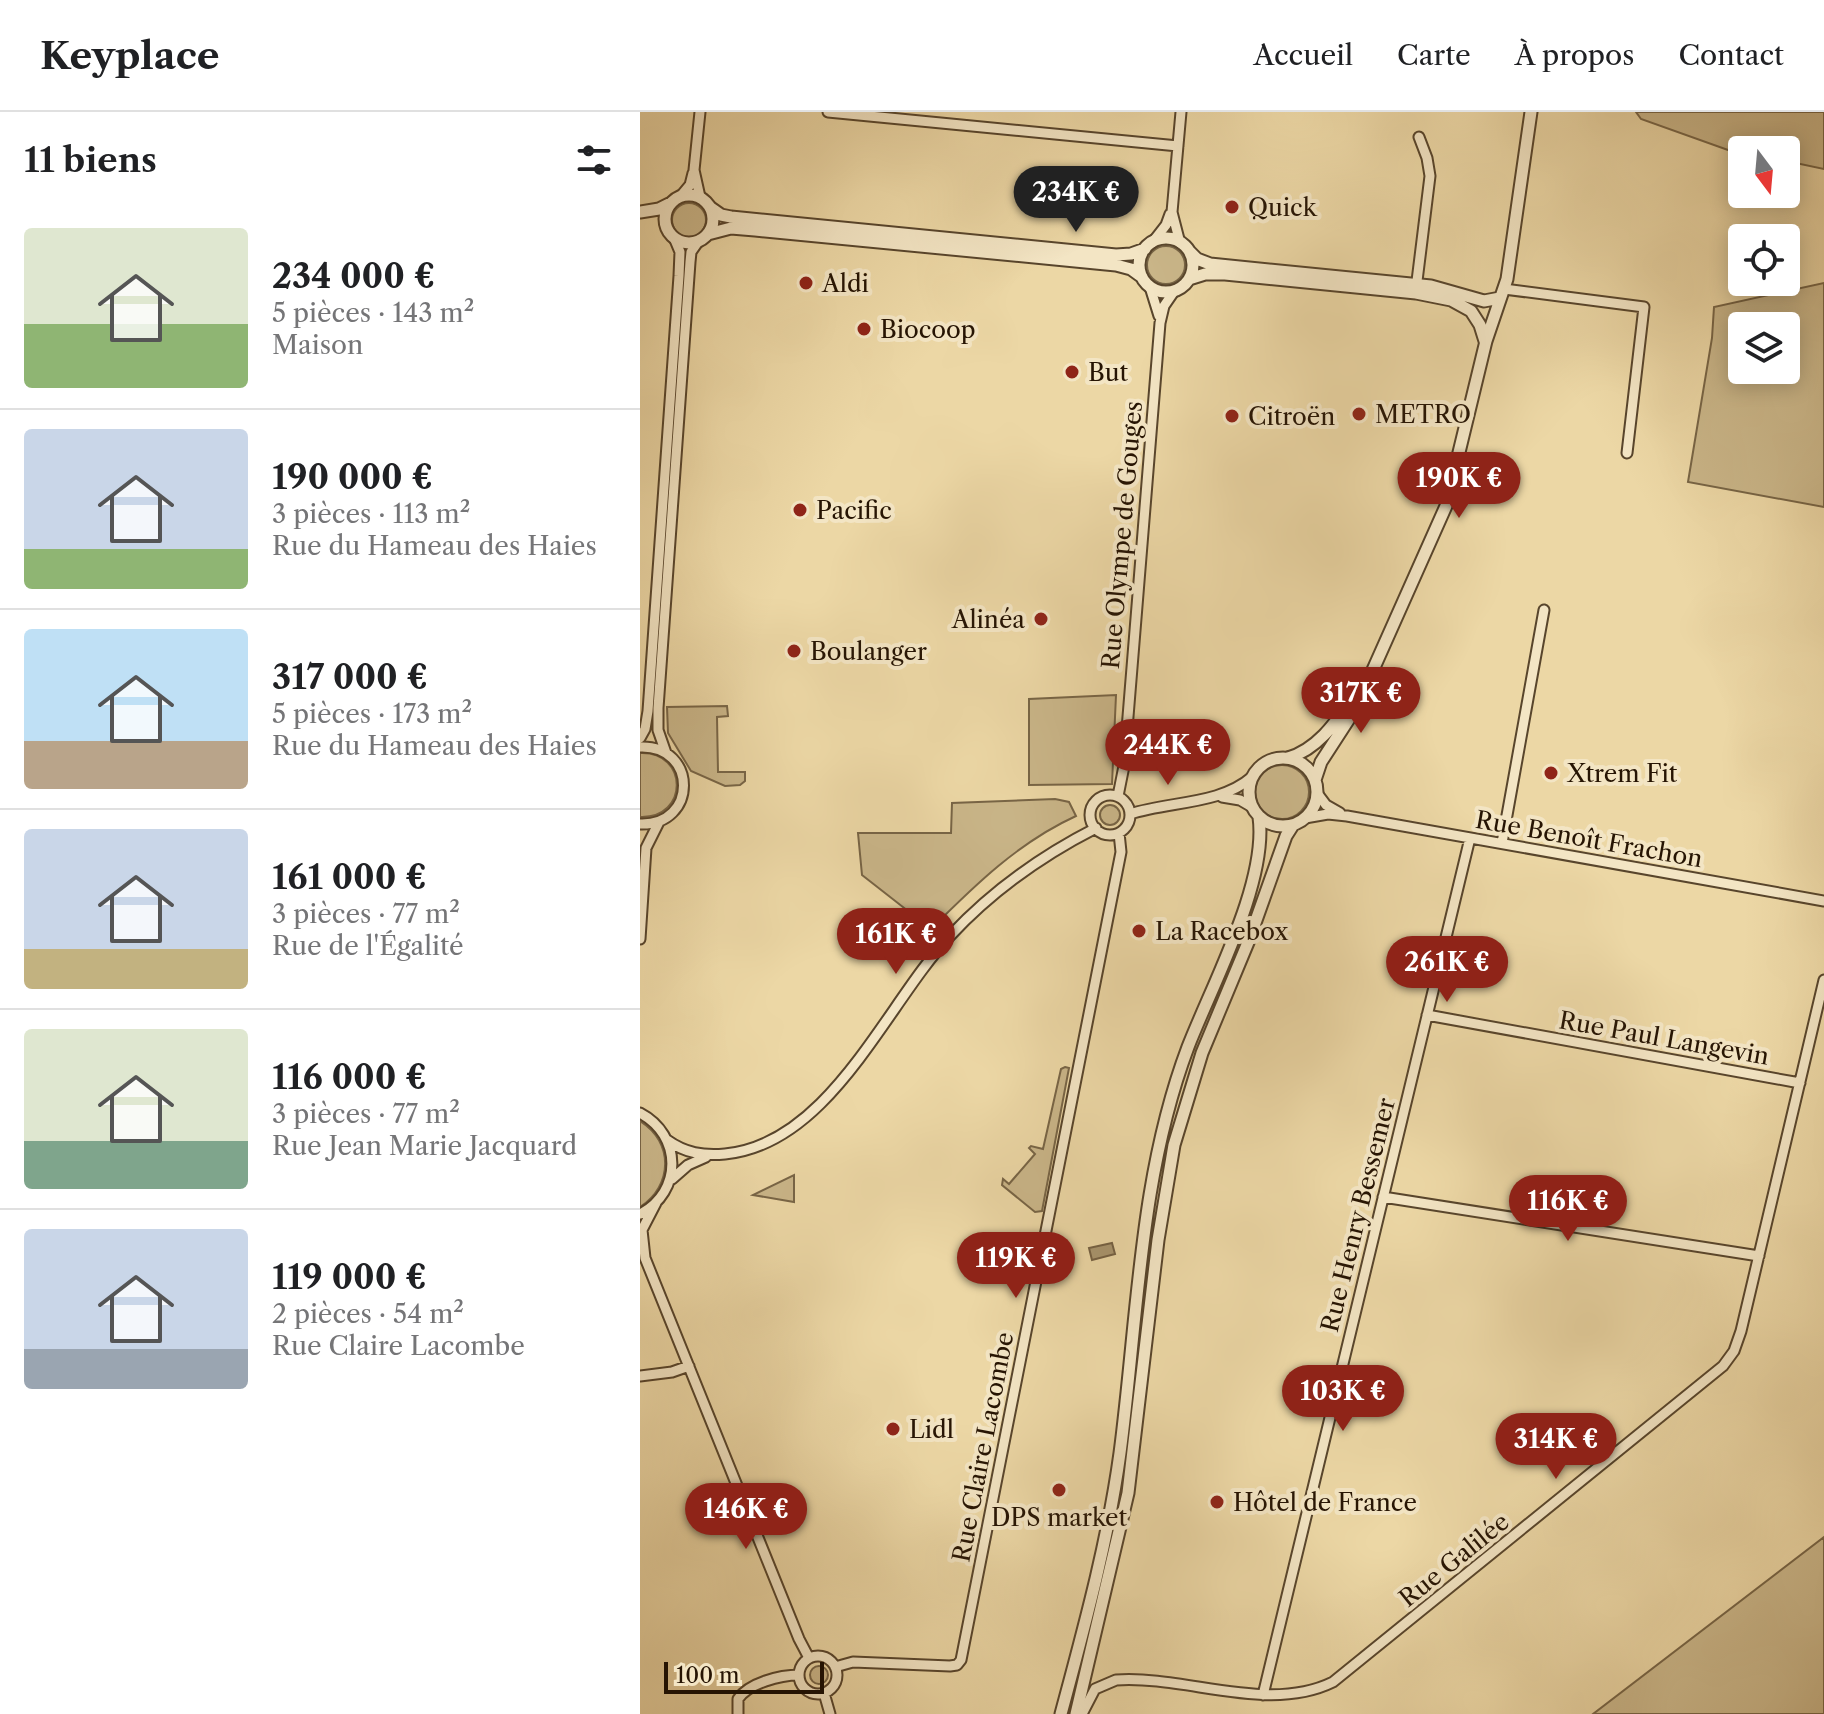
<!DOCTYPE html>
<html lang="fr">
<meta charset="utf-8">
<style>
body{margin:0;font-family:"Libre Caslon Text",serif;background:#f6f6f6;color:#202124;height:100vh;display:flex;flex-direction:column;font-size:30px;white-space:nowrap}
*{box-sizing:border-box;margin:0}
p{font-size:26px;color:#757577}
.icon{flex:none;width:44px;height:44px;fill:none;stroke:currentColor;stroke-width:2;stroke-linecap:round;stroke-linejoin:round}
.map{position:relative;flex:1;overflow:hidden}
.panel{display:flex;flex-direction:column;background:#fff;width:640px}
.panel>*{flex:none}
.needle{width:52px;rotate:164deg}
.controls{position:absolute;left:1088px;top:24px;display:grid;gap:16px}
.controls a{display:grid;place-items:center;width:72px;height:72px;border-radius:8px;background:#fff;box-shadow:0 4px 20px #0003;font-size:40px}
.scale{position:absolute;left:24px;bottom:20px;width:160px;box-sizing:border-box;padding-left:8px;border:4px solid #261403;border-top:0;font-size:22px;line-height:28px;white-space:nowrap;color:#261403;-webkit-text-stroke:6px #f3e5c4;paint-order:stroke}
.price{position:absolute;translate:-50% -68px;padding:0 18px;border-radius:28px;background:#8f2418;color:#fff;font-size:26px;line-height:52px;filter:drop-shadow(0 2px 4px #0008)}
.price::after{content:'';position:absolute;left:50%;top:48px;width:24px;height:18px;margin-left:-12px;background:inherit;clip-path:polygon(0 0,100% 0,50% 100%)}
.price.selected{background:#222;color:#fff}
ul{padding:0;list-style:none}
li{display:flex;align-items:center;gap:24px;height:200px;padding:0 24px}
li+li{border-top:2px solid #e0e0e0}
li span{display:grid;place-items:center;flex:none;width:224px;height:160px;border-radius:8px;color:#555}
li>.icon{margin-inline-start:auto}
span .icon{width:96px;height:96px;fill:#fffc;stroke-width:1}
li b{font-size:34px}
h2{display:flex;justify-content:space-between;align-items:center;height:96px;padding:0 24px;font-size:34px}
header{display:flex;align-items:center;gap:48px;box-sizing:border-box;height:112px;padding:0 40px;background:#fff;border-bottom:2px solid #e0e0e0}
header strong{font-size:38px}
nav{display:flex;gap:44px;margin-inline-start:auto;font-size:28px}
main{display:flex;flex:1;min-height:0}
.map>svg:first-child{display:block}
.green{fill:#cab689;stroke:#786546;stroke-width:2;fill-rule:evenodd}
.water{fill:#a9956e;stroke:#756143;stroke-width:2}
.lines{fill:none;stroke-linecap:round;stroke-linejoin:round}
.minor-casing{stroke:#58452c;stroke-width:13}
.tertiary-casing{stroke:#58452c;stroke-width:15}
.minor{stroke:#f3e5c4;stroke-width:9}
.tertiary{stroke:#f3e5c4;stroke-width:11}
.poi-dot{fill:#8f2418;stroke:#f3e5c4;stroke-width:3}
.labels{text-anchor:middle;dominant-baseline:central;stroke-width:8;stroke-linejoin:round;paint-order:stroke}
.poi-label{font-size:24px;fill:#261403;stroke:#f3e5c4;text-anchor:start}
.street-label{font-size:24px;fill:#261403;stroke:#f3e5c4}
</style>
<header>
<strong>Keyplace</strong>
<nav><a>Accueil</a><a>Carte</a><a>À propos</a><a>Contact</a></nav>
</header>
<main>
<section class="panel">
<h2>11 biens<svg class="icon" aria-label="filters" viewBox="0 0 24 24"><path d="M4 7h16M4 17h16"/><circle cx="9" cy="7" r="2"/><circle cx="15" cy="17" r="2"/></svg></h2>
<ul>
<li><span style="background:linear-gradient(#dfe7d0 60%,#8fb573 0)"><svg class="icon" aria-label="home" viewBox="0 0 24 24"><path d="M3 11l9-7 9 7M6 9v11h12V9"/></svg></span><div><b>234 000 €</b><p>5 pièces · 143 m²</p><p>Maison</p></div></li>
<li><span style="background:linear-gradient(#c9d6e8 75%,#8fb573 0)"><svg class="icon" aria-label="home" viewBox="0 0 24 24"><path d="M3 11l9-7 9 7M6 9v11h12V9"/></svg></span><div><b>190 000 €</b><p>3 pièces · 113 m²</p><p>Rue du Hameau des Haies</p></div></li>
<li><span style="background:linear-gradient(#bfe0f5 70%,#b9a48a 0)"><svg class="icon" aria-label="home" viewBox="0 0 24 24"><path d="M3 11l9-7 9 7M6 9v11h12V9"/></svg></span><div><b>317 000 €</b><p>5 pièces · 173 m²</p><p>Rue du Hameau des Haies</p></div></li>
<li><span style="background:linear-gradient(#c9d6e8 75%,#c2b280 0)"><svg class="icon" aria-label="home" viewBox="0 0 24 24"><path d="M3 11l9-7 9 7M6 9v11h12V9"/></svg></span><div><b>161 000 €</b><p>3 pièces · 77 m²</p><p>Rue de l'Égalité</p></div></li>
<li><span style="background:linear-gradient(#dfe7d0 70%,#7fa58c 0)"><svg class="icon" aria-label="home" viewBox="0 0 24 24"><path d="M3 11l9-7 9 7M6 9v11h12V9"/></svg></span><div><b>116 000 €</b><p>3 pièces · 77 m²</p><p>Rue Jean Marie Jacquard</p></div></li>
<li><span style="background:linear-gradient(#c9d6e8 75%,#9aa5b1 0)"><svg class="icon" aria-label="home" viewBox="0 0 24 24"><path d="M3 11l9-7 9 7M6 9v11h12V9"/></svg></span><div><b>119 000 €</b><p>2 pièces · 54 m²</p><p>Rue Claire Lacombe</p></div></li>
</ul>
</section>
<div class="map">
<svg width="1184" height="1602" viewBox="0 0 1184 1602">
<rect width="100%" height="100%" fill="#ecd7a5"/>
<filter id="stains"><feTurbulence type="fractalNoise" baseFrequency=".0025" numOctaves="4"/><feColorMatrix values="0 0 0 0 .2 0 0 0 0 .09 0 0 0 0 .02 0 0 0 .5 -.17"/></filter>
<radialGradient id="worn" r=".72"><stop offset=".6" stop-color="#630" stop-opacity="0"/><stop offset="1" stop-color="#630" stop-opacity=".3"/></radialGradient>
<path class="green" d="M996,0H1184V57L1146,49V38H1102V41L1088,38L1001,7Z
M32 108a17 17 0 1 1 34 0a17 17 0 1 1-34 0Z
M507 153a19 19 0 1 1 38 0a19 19 0 1 1-38 0Z
M1184,171V395L1048,370L1072,226L1074,195ZM1102,214H1146V258H1102Z
M476,583L472,672L389,673V587Z
M87,594L88,604L77,605L78,660H105V669L100,673L85,674L51,659L28,621L27,595Z
M0,641C49,639 49,707 0,705Z
M615 680a27 27 0 1 1 54 0a27 27 0 1 1-54 0Z
M415,687L429,690L436,704C379,730 335,773 291,817L222,763L218,721H311L312,691Z
M460 703a10 10 0 1 1 20 0a10 10 0 1 1-20 0Z
M425,955L429,956L402,1099L395,1100L362,1073L363,1067L369,1072L395,1042L389,1036L391,1034L403,1037L421,957Z
M0,1009C34,1030 33,1074 0,1095Z
M154,1063V1090L113,1083Z
M1184,1425V1602H953Z
M170 1563a9 9 0 1 1 18 0a9 9 0 1 1-18 0Z"/>
<path class="water" d="M472,1131L475,1142L452,1148L449,1136Z"/>
<g class="lines">
<defs>
<path id="minor" d="M188,0L538,34
M40,85L50,73L53,61
M60,85L54,58L60,0
M512,131L526,113L530,102
M540,131L532,100L541,0
M510,175L519,204
M776,177L790,64L787,46L779,25
M864,177L1004,195L987,341
M0,626L5,617L8,599L39,164L40,140L35,128
M0,635C58,633 58,714 0,712
M26,641L18,618V596L50,150L51,140L58,130
M677,681L686,693L700,701
M450 703a20 20 0 1 1 40 0a20 20 0 1 1-40 0Z
M478,684L484,654L520,211L524,194L535,178
M582,685L600,688L612,695
M490,702C530,689 580,693 612,665
M665,706L688,702L707,704L1184,789
M862,731L904,498
M0,827L6,736L19,710
M787,903L1160,971
M0,1001C42,1023 43,1080 0,1102
M27,1028C45,1041 63,1044 85,1042C190,1032 246,892 310,824C352,779 401,744 456,716
M32,1067L48,1053L66,1045
M743,1085L1119,1144
M16,1091L2,1118L5,1146L159,1527L169,1546
M0,1264L32,1260L49,1254
M159 1563a19 19 0 1 1 38 0a19 19 0 1 1-38 0Z
M195,1555L213,1550L310,1554L317,1553L321,1548L481,740L479,721
M184,1581L190,1602
M623,1583L830,726
M98,1602V1587C109,1571 140,1563 159,1563
M442,1602L455,1577L476,1568C546,1563 628,1602 693,1570L1083,1254L1094,1239L1101,1219L1184,868"/>
<path id="tertiary" d="M25 107a24 24 0 1 1 48 0a24 24 0 1 1-48 0Z
M71,96L81,103L91,105L476,143L491,142L505,137
M0,100L19,97L29,92
M68,122L91,116L115,118L476,153L491,157L502,165
M499 153a27 27 0 1 1 54 0a27 27 0 1 1-54 0Z
M550,140L557,147L570,152L791,174L844,189L860,186
M549,167L565,162H585L776,181L811,188L831,199L840,213L845,229
M609 680a34 34 0 1 1 68 0a34 34 0 1 1-68 0Z
M648,646C681,636 699,605 718,579
M675,668L681,650L716,596L806,394L846,229L867,167L891,0
M421,1602C444,1516 468,1429 480,1341C498,1205 499,1065 548,935C572,873 628,770 619,705
M436,1602L488,1381L518,1128L534,1033L562,941L609,828L646,724L653,713"/>
</defs>
<use href="#minor" class="minor-casing"/>
<use href="#tertiary" class="tertiary-casing"/>
<use href="#minor" class="minor"/>
<use href="#tertiary" class="tertiary"/>
</g>
<g class="poi-dot">
<circle cx="592" cy="95" r="8"/>
<circle cx="166" cy="171" r="8"/>
<circle cx="224" cy="217" r="8"/>
<circle cx="432" cy="260" r="8"/>
<circle cx="719" cy="302" r="8"/>
<circle cx="592" cy="304" r="8"/>
<circle cx="160" cy="398" r="8"/>
<circle cx="401" cy="507" r="8"/>
<circle cx="154" cy="539" r="8"/>
<circle cx="911" cy="661" r="8"/>
<circle cx="499" cy="819" r="8"/>
<circle cx="253" cy="1317" r="8"/>
<circle cx="419" cy="1378" r="8"/>
<circle cx="577" cy="1390" r="8"/>
</g>
<g class="labels">
<g class="poi-label">
<text x="608" y="95">Quick</text>
<text x="182" y="171">Aldi</text>
<text x="240" y="217">Biocoop</text>
<text x="448" y="260">But</text>
<text x="735" y="302">METRO</text>
<text x="608" y="304">Citroën</text>
<text x="176" y="398">Pacific</text>
<text x="385" y="507" text-anchor="end">Alinéa</text>
<text x="170" y="539">Boulanger</text>
<text x="927" y="661">Xtrem Fit</text>
<text x="515" y="819">La Racebox</text>
<text x="269" y="1317">Lidl</text>
<text x="593" y="1390">Hôtel de France</text>
<text x="419" y="1405" text-anchor="middle">DPS market</text>
</g>
<g class="street-label">
<text transform="translate(482 423) rotate(-85)">Rue Olympe de Gouges</text>
<text transform="translate(949 727) rotate(10)">Rue Benoît Frachon</text>
<text transform="translate(1024 926) rotate(10)">Rue Paul Langevin</text>
<text transform="translate(718 1103) rotate(-76)">Rue Henry Bessemer</text>
<text transform="translate(343 1335) rotate(-79)">Rue Claire Lacombe</text>
<text transform="translate(814 1448) rotate(-39)">Rue Galilée</text>
</g>
</g>
<rect width="100%" height="100%" filter="url(#stains)"/>
<rect width="100%" height="100%" fill="url(#worn)"/>
</svg>
<div class="controls">
<a><svg class="needle" viewBox="-14 -14 28 28"><path d="M0-13l5 13h-10z" fill="#e53935"/><path d="M0 13l5-13h-10z" fill="#757577"/></svg></a>
<a><svg class="icon" aria-label="locate" viewBox="0 0 24 24"><circle cx="12" cy="12" r="6"/><path d="M12 2v4M12 18v4M2 12h4M18 12h4"/></svg></a>
<a><svg class="icon" aria-label="layers" viewBox="0 0 24 24"><path d="M12 4l9 5-9 5-9-5zM3 14l9 5 9-5"/></svg></a>
</div>
<div class="scale">100 m</div>
<b class="price selected" style="left:436px;top:122px">234K €</b>
<b class="price" style="left:819px;top:408px">190K €</b>
<b class="price" style="left:721px;top:623px">317K €</b>
<b class="price" style="left:528px;top:675px">244K €</b>
<b class="price" style="left:256px;top:864px">161K €</b>
<b class="price" style="left:807px;top:892px">261K €</b>
<b class="price" style="left:928px;top:1131px">116K €</b>
<b class="price" style="left:376px;top:1188px">119K €</b>
<b class="price" style="left:703px;top:1321px">103K €</b>
<b class="price" style="left:916px;top:1369px">314K €</b>
<b class="price" style="left:106px;top:1439px">146K €</b>
</div>
</main>
